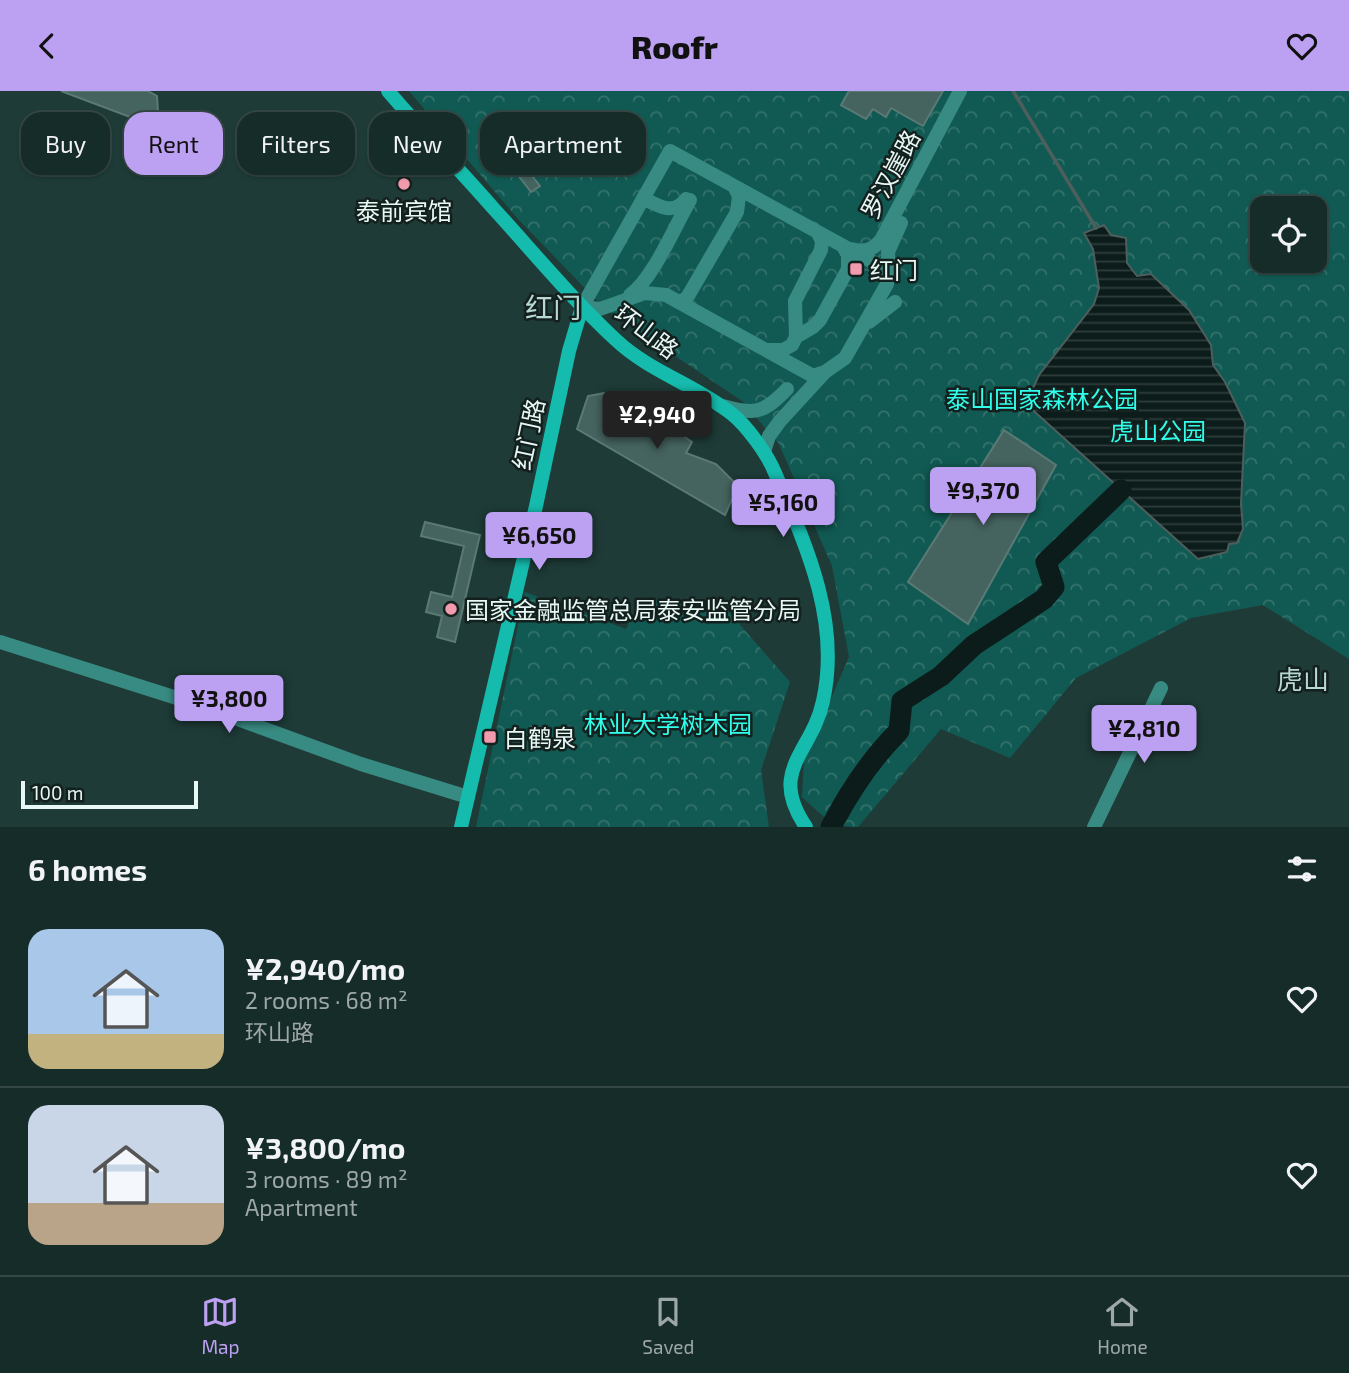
<!DOCTYPE html>
<meta charset="utf-8">
<style>
body{margin:0;font-family:"Exo 2","Noto Sans SC",sans-serif;background:#233835;color:#f1f3f6;height:100vh;display:flex;flex-direction:column;font-size:26px;white-space:nowrap}
*{box-sizing:border-box;margin:0}
p{font-size:23px;color:#9ea7a8}
.icon{flex:none;width:38px;height:38px;fill:none;stroke:currentColor;stroke-width:2;stroke-linecap:round;stroke-linejoin:round}
.map{position:relative;height:736px;overflow:hidden}
.panel{display:flex;flex-direction:column;background:#162c29;flex:1}
.panel>*{flex:none}
.top-card{position:absolute;left:21px;top:21px;width:700px;height:63px;display:flex;gap:14px}
.tools{position:absolute;left:1250px;top:105px;display:grid;gap:14px}
.tools a{display:grid;place-items:center;width:77px;height:77px;border-radius:14px;background:#162c29;box-shadow:0 2px 5px #0004,0 0 0 2px #354846;font-size:35px}
.scale{position:absolute;left:21px;bottom:18px;width:177px;box-sizing:border-box;padding-left:7px;border:4px solid #e7f8f5;border-top:0;font-size:19px;line-height:24px;white-space:nowrap;color:#e7f8f5;-webkit-text-stroke:5px #13201e;paint-order:stroke}
.price{position:absolute;translate:-50% -60px;padding:0 16px;border-radius:7px;background:#bca0f2;color:#111;font-size:23px;line-height:46px;filter:drop-shadow(0 2px 4px #0008)}
.price::after{content:'';position:absolute;left:50%;top:42px;width:21px;height:16px;margin-left:-10px;background:inherit;clip-path:polygon(0 0,100% 0,50% 100%)}
.price.current{background:#222;color:#fff}
ul{padding:0;list-style:none}
li{display:flex;align-items:center;gap:21px;height:175px;padding:0 28px}
li+li{border-top:2px solid #354846}
li span{display:grid;place-items:center;flex:none;width:196px;height:140px;border-radius:21px;color:#555}
li>.icon{margin-inline-start:auto}
span .icon{width:84px;height:84px;fill:#fffc;stroke-width:1}
li b{font-size:30px}
h2{display:flex;justify-content:space-between;align-items:center;height:84px;padding:0 28px;font-size:30px}
.chip{padding:0 24px;border-radius:21px;background:#162c29;box-shadow:0 2px 5px #0004,0 0 0 2px #354846;font-size:24px;line-height:63px}
.chip.current{background:#bca0f2;color:#111}
header{display:flex;justify-content:space-between;align-items:center;height:91px;padding:0 28px;background:#bca0f2;color:#111;font-size:32px;font-weight:800}
.dock{display:flex;justify-content:space-around;align-items:center;height:98px;border-top:2px solid #354846;background:#162c29;font-size:19px;color:#9ea7a8}
.dock a{display:grid;justify-items:center;gap:4px}
.dock .current{color:#bca0f2}
.map>svg:first-child{display:block}
.park{fill:url(#park-crowns);fill-rule:evenodd}
.water{fill:url(#water-rules);stroke:#4d5e5c;stroke-width:2}
.lines{fill:none;stroke-linecap:round;stroke-linejoin:round}
.stream{stroke:#4d5e5c;stroke-width:3.5}
.river{stroke:#0b1c1a;stroke-width:21}
.building{fill:#45635f;stroke:#5b7975;stroke-width:2}
.minor{stroke:#388b82;stroke-width:14}
.tertiary{stroke:#388b82;stroke-width:14}
.secondary{stroke:#15bbad;stroke-width:14}
.poi-dot{fill:#f29aae;stroke:#13201e;stroke-width:2.5}
.labels{text-anchor:middle;dominant-baseline:central;stroke-width:5;stroke-linejoin:round;paint-order:stroke}
.street-label{font-size:24px;fill:#e7f8f5;stroke:#13201e}
.poi-label{font-size:24px;fill:#e7f8f5;stroke:#13201e;text-anchor:start}
.park-label{font-size:24px;fill:#31fdeb;stroke:#13201e}
.neighbourhood-label{font-size:26px;fill:#b7d8d3;stroke:#13201e}
.quarter-label{font-size:28px;fill:#b7d8d3;stroke:#13201e}
</style>
<header><svg class="icon" aria-label="back" viewBox="0 0 24 24"><path d="M15 5l-7 7 7 7"/></svg>Roofr<svg class="icon" aria-label="heart" viewBox="0 0 24 24"><path d="M12 20l-8-8c-3-5 5-10 8-4 3-6 11-1 8 4z"/></svg></header>
<div class="map">
<svg width="1349" height="736" viewBox="0 0 1349 736">
<defs>
<pattern id="park-crowns" width="20" height="18" patternUnits="userSpaceOnUse" patternTransform="scale(1.75)"><rect width="20" height="18" fill="#115a53"/><path d="M2 6a3 3 0 1 1 6 0M12 15a3 3 0 1 1 6 0" fill="none" stroke="#34726c"/></pattern>
<pattern id="water-rules" width="6" height="5" patternUnits="userSpaceOnUse" patternTransform="scale(1.75)"><rect width="6" height="5" fill="#0b1c1a"/><path d="M0 2.5h6" fill="none" stroke="#2f3e3c"/></pattern>
</defs>
<rect width="100%" height="100%" fill="#1e3b37"/>
<path class="park" d="M409,0H1349V568L1263,514L1191,527L1076,587L1010,667L941,638L858,736C830,736 821,723 802,706L804,670L849,566L832,475L779,353L742,310L604,217L518,128ZM1262,117H1314V170H1262Z
M525,501L626,538L641,506L728,520L790,591L761,679L769,736H476Z"/>
<path class="water" d="M1104,134L1111,144L1126,147L1127,172L1137,185L1151,183L1189,219L1211,254L1213,274L1225,291L1245,332L1241,413L1243,438L1237,452L1229,453L1227,461L1198,468L1026,313L1039,284L1094,213L1099,197L1093,158L1084,142Z"/>
<g class="lines">
<path class="stream" d="M1013,0L1096,137"/>
<path class="river" d="M831,736C849,701 871,668 899,640L902,610L941,585L974,554L1044,508L1054,496L1046,471L1121,399"/>
</g>
<path class="building" d="M61,0H148L157,5L158,21L175,27L170,41Z
M849,0H943L923,35L891,17L886,26L873,18L866,28L841,14Z
M511,58L540,95L531,101L503,65Z
M604,302L644,334L650,322L692,351L686,362L716,373L738,395L725,424L577,338L588,305Z
M1004,339L1056,374L968,533L908,491Z
M425,431L480,444L455,551L437,546L442,525L426,521L431,501L452,506L464,455L421,445Z"/>
<g class="lines">
<path class="minor" d="M0,551L202,615L361,673L468,706
M1094,736L1161,597"/>
<path class="tertiary" d="M643,107C658,115 674,125 686,108
M851,158C864,161 872,160 881,149L960,0
M889,180L888,161L901,132
M630,204C653,188 675,135 690,109
M679,210L685,209L688,205L737,121L739,105L735,97
M869,231L895,211
M796,246L795,210L821,159L822,150L818,142
M768,259H783L792,254L796,246L813,236L820,229L848,178V164L843,155
M719,314C754,323 761,325 787,298
M764,361L769,345L780,330L825,281L845,267L887,193L889,180L670,60L582,216L600,218L645,202L666,204L813,285L825,281"/>
<path class="secondary" d="M388,0C422,40 459,78 494,118C534,162 572,208 616,249C650,281 696,294 732,323C747,335 768,364 775,382C806,454 841,530 823,610C812,662 767,679 806,736
M461,736L536,415L569,260L582,216"/>
</g>
<g class="poi-dot">
<circle cx="404" cy="93" r="7"/>
<rect x="849" y="171" width="14" height="14" rx="3.5"/>
<circle cx="451" cy="518" r="7"/>
<rect x="483" y="639" width="14" height="14" rx="3.5"/>
</g>
<g class="labels">
<g class="street-label">
<text transform="translate(890 83) rotate(-62)">罗汉崖路</text>
<text transform="translate(647 240) rotate(37)">环山路</text>
<text transform="translate(528 343) rotate(-78)">红门路</text>
</g>
<g class="poi-label">
<text x="404" y="119" text-anchor="middle">泰前宾馆</text>
<text x="870" y="178">红门</text>
<text x="465" y="518">国家金融监管总局泰安监管分局</text>
<text x="504" y="646">白鹤泉</text>
</g>
<g class="park-label">
<text x="1042" y="307">泰山国家森林公园</text>
<text x="1158" y="339">虎山公园</text>
<text x="668" y="632">林业大学树木园</text>
</g>
<g class="neighbourhood-label">
<text x="1303" y="587">虎山</text>
</g>
<g class="quarter-label">
<text x="553" y="216">红门</text>
</g>
</g>
</svg>
<div class="tools">
<a><svg class="icon" aria-label="locate" viewBox="0 0 24 24"><circle cx="12" cy="12" r="6"/><path d="M12 2v4M12 18v4M2 12h4M18 12h4"/></svg></a>
</div>
<div class="scale">100 m</div>
<b class="price current" style="left:657px;top:360px">¥2,940</b>
<b class="price" style="left:983px;top:436px">¥9,370</b>
<b class="price" style="left:783px;top:448px">¥5,160</b>
<b class="price" style="left:539px;top:481px">¥6,650</b>
<b class="price" style="left:229px;top:644px">¥3,800</b>
<b class="price" style="left:1144px;top:674px">¥2,810</b>
<div class="top-card">
<a class="chip">Buy</a>
<a class="chip current">Rent</a>
<a class="chip">Filters</a>
<a class="chip">New</a>
<a class="chip">Apartment</a>
</div>
</div>
<section class="panel">
<h2>6 homes<svg class="icon" aria-label="filters" viewBox="0 0 24 24"><path d="M4 7h16M4 17h16"/><circle cx="9" cy="7" r="2"/><circle cx="15" cy="17" r="2"/></svg></h2>
<ul>
<li><span style="background:linear-gradient(#a9c7e8 75%,#c2b280 0)"><svg class="icon" aria-label="home" viewBox="0 0 24 24"><path d="M3 11l9-7 9 7M6 9v11h12V9"/></svg></span><div><b>¥2,940/mo</b><p>2 rooms · 68 m²</p><p>环山路</p></div><svg class="icon" aria-label="heart" viewBox="0 0 24 24"><path d="M12 20l-8-8c-3-5 5-10 8-4 3-6 11-1 8 4z"/></svg></li>
<li><span style="background:linear-gradient(#c9d6e8 70%,#b9a48a 0)"><svg class="icon" aria-label="home" viewBox="0 0 24 24"><path d="M3 11l9-7 9 7M6 9v11h12V9"/></svg></span><div><b>¥3,800/mo</b><p>3 rooms · 89 m²</p><p>Apartment</p></div><svg class="icon" aria-label="heart" viewBox="0 0 24 24"><path d="M12 20l-8-8c-3-5 5-10 8-4 3-6 11-1 8 4z"/></svg></li>
</ul>
</section>
<nav class="dock">
<a class="current"><svg class="icon" aria-label="map" viewBox="0 0 24 24"><path d="M3 6l6-2 6 2 6-2v14l-6 2-6-2-6 2zM9 4v14M15 6v14"/></svg>Map</a>
<a><svg class="icon" aria-label="saved" viewBox="0 0 24 24"><path d="M7 4h10v16l-5-4-5 4z"/></svg>Saved</a>
<a><svg class="icon" aria-label="home" viewBox="0 0 24 24"><path d="M3 11l9-7 9 7M6 9v11h12V9"/></svg>Home</a>
</nav>
